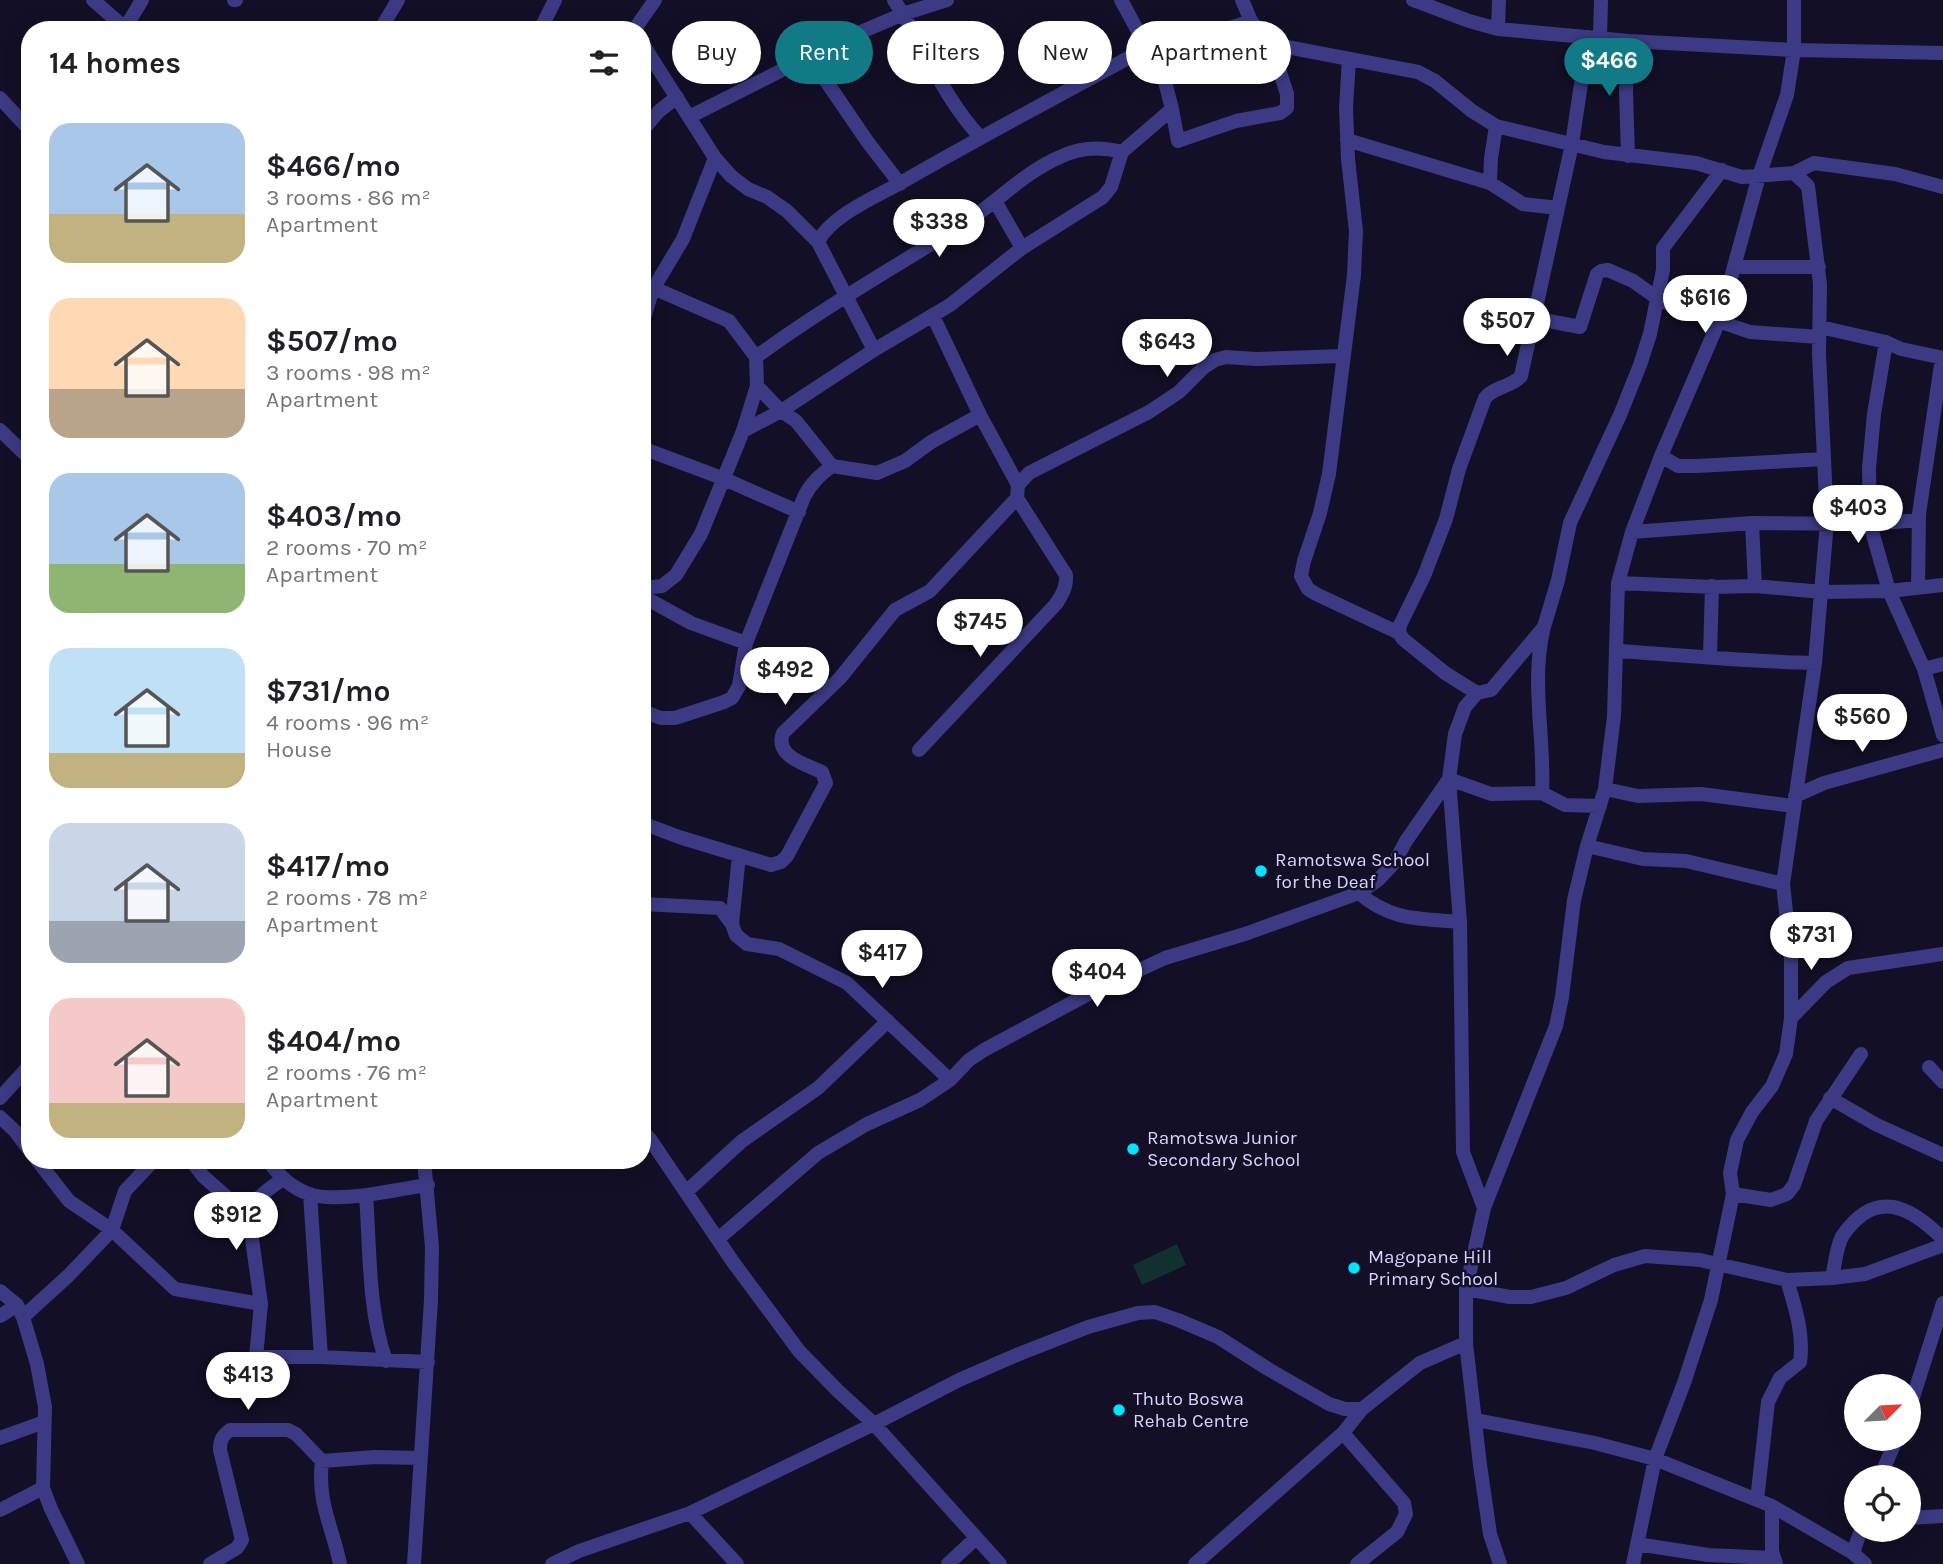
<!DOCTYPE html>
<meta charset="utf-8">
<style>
body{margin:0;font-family:Karla,sans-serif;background:#f6f6f6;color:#202124;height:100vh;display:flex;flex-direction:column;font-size:26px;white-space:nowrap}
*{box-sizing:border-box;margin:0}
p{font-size:23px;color:#757577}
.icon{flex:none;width:38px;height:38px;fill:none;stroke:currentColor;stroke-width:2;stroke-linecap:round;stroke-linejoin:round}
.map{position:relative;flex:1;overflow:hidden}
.side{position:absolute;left:21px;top:21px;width:630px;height:1148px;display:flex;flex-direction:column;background:#fff;border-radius:28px;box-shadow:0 4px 18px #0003}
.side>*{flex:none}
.hud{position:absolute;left:672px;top:21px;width:665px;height:63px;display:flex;gap:14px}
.needle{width:46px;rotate:66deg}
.fabs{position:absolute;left:1844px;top:1374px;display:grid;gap:14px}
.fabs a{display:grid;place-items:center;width:77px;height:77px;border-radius:50%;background:#fff;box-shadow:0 4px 18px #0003;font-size:35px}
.price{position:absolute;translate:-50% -60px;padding:0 16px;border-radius:24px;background:#fff;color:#222;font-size:23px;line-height:46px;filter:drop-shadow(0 2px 4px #0008)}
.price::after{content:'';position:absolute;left:50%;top:42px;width:21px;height:16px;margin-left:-10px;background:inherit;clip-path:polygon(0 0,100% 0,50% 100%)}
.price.selected{background:#127987;color:#fff}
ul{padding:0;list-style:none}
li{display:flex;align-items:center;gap:21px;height:175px;padding:0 28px}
li span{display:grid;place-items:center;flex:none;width:196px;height:140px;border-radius:21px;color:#555}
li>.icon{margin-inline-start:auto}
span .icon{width:84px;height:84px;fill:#fffc;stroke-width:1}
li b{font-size:30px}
h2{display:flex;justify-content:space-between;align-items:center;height:84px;padding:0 28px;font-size:30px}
.chip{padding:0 24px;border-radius:32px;background:#fff;box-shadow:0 4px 18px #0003;font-size:24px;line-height:63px}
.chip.selected{background:#127987;color:#fff}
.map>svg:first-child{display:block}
.green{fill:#12302f}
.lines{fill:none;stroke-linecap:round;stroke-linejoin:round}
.minor{stroke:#3d3a85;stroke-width:14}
.poi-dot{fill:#00e5ff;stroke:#130f26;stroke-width:2.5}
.labels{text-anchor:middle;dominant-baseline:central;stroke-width:5;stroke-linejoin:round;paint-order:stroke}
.poi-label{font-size:19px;fill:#d9d4ff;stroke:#130f26;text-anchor:start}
</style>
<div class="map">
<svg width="1943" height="1564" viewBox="0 0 1943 1564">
<rect width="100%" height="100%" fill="#130f26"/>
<path class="green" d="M1177,1244L1186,1265L1142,1285L1133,1265Z"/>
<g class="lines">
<path class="minor" d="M93,0L125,28
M234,0H236
M894,0C924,45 942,96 980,137
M1121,0L1147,48L1155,53L1251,21
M1242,0L1251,21L1271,44L1418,72L1435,81L1472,111L1496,126L1604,152L1696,163L1742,177L1794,173
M1413,0L1469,21L1498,29L1629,41L1794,50L1943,53
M1498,29L1499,0
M124,30L142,0
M380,30L398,0
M540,30L555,0
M634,30L655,0
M1588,37L1572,144L1521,376C1512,387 1495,386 1485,398L1459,469L1446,519L1424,576L1400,625L1399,633L1403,639L1445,673L1477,693L1491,690L1544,627L1558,580L1570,523L1620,415L1640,365L1650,334L1663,270V248L1722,170
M1600,37L1601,0
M642,43L715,158L731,176L748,189L767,197L787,211L818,242L874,350
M804,58L826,81L867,141L900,184
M1349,59L1346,108L1348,159L1356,231L1354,275L1329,474L1320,513L1304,561L1301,576L1308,589L1316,594L1399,633
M0,98L25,125L30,127
M1172,109L1178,141L1236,121L1280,113L1287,108V94L1271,44
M689,117L840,41L903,14L947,0
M642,131L658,112L677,97
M1347,140L1490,183L1523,204L1558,208
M1628,156L1626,91L1629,41
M1490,183L1491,158L1496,126
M995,201L1022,248
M818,242C831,215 878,196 904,181C984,135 1065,92 1147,48
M1734,267H1819
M642,283L729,321L756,357L757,386L781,411L796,421L832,466
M1533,318L1580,327L1597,274L1601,271L1608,270L1633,281L1657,298L1671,305L1750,332L1819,337
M642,324L653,289L683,239L715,158
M1820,327L1886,342L1901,349L1943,358
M1886,342L1874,414L1869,468L1870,524L1889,591L1924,669L1943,735
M756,357C824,307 897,266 968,221C999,200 1025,172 1060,157C1080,147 1100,146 1122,152
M0,430L30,459
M743,431L757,386
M642,448L722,478L799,512
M1661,456L1678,466H1697L1824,459
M1018,485L1029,473L1149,412L1179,392L1204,367L1215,360L1226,357L1256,359L1342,356
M1752,523L1755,586
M1632,532L1752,523L1870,524L1919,520
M1618,583L1714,587L1755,586L1822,592L1889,591L1943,585
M1918,587L1919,514L1942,358
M642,588L662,586L676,575L701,534L743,431L781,411L874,350L950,305L1022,248L1103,197L1111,187L1122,152L1172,109L1160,62L1155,53
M642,596L691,623L746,643
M1617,651C1684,655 1749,662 1815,663
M1710,656L1712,586
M1924,669L1943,664
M1477,693L1465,707L1455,734L1449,779L1460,922L1463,1152L1484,1208
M642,711L661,718H675L724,702L732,698L739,686L746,643L804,497C811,483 820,475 832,466L877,473L905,461L931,442L980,415
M919,750L1056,604C1062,595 1067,587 1066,575L1017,498L1018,485L980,415L933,316
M1449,779L1491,794L1542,793L1565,805L1600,806
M1605,789L1638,796L1701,794L1793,806
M1542,793C1545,739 1531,684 1543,631
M1795,796L1824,783L1943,750
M642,823L679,837L771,865L781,862L787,856L826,783L822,772C805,764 774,756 783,733L840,678L895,610L930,591L1017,498
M1587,846L1643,859L1686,861L1783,884
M1359,893C1391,921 1419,918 1460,922
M642,904L720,908L732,924L736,935L747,944L779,949L847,983L950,1080
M732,924L739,855
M1791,1018L1826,982L1848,968L1943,954
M1929,1067L1943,1082
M0,1098L30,1065
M1830,1098L1877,1125L1943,1155
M0,1117L15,1131L30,1151
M642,1131L650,1139L733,1262L799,1351L837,1390L874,1424L1000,1564
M37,1160L69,1201L112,1230L175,1289L261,1304
M191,1160L203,1176L249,1217
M268,1160C278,1175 292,1188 309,1194C339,1204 396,1189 428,1185
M283,1179C267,1190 254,1198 249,1217L261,1304L256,1357H321L428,1362
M686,1192L742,1141L818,1088L888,1021
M310,1194L321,1357
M1733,1194L1771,1200L1787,1194L1794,1185L1816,1121L1861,1054
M366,1195C370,1249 368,1310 386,1361
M718,1239L818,1153L867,1124L920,1100L950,1080L969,1060L984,1050L1092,992L1165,958L1245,934L1359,893L1378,880L1394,863L1406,841L1449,779
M1832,1278C1835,1265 1836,1246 1843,1235C1876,1188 1910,1206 1943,1239
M1466,1289L1510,1297H1531L1566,1288L1614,1265L1645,1256L1700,1260L1787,1280L1832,1278L1865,1274L1943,1245
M0,1291L17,1305L23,1317
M0,1316L17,1305
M1909,1410L1943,1303
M1476,1420L1595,1443L1655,1459L1772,1506L1853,1553L1865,1564
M1343,1433L1404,1503L1406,1514L1397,1532L1357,1564
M0,1438L44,1422
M322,1461C317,1503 332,1525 340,1564
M322,1461L375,1457L420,1458
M1880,1477L1897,1438
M1757,1500L1768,1402L1780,1378L1800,1362C1804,1333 1795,1307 1787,1280
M1772,1506V1551L1776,1564
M0,1510L43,1488
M690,1513L737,1564
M1909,1518L1943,1516
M1637,1544L1708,1555L1773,1558
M1853,1553L1861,1530
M78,1564L51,1509L43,1488L45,1407L37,1364L23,1317L68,1276L112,1230L125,1191L154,1160
M210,1564L237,1548L242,1540L220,1450C220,1440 222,1436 230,1430H288L296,1434L322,1461
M414,1564L431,1300L432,1247L424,1160
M552,1564L579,1551L690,1513L874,1424L959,1380L1019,1354L1088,1327L1138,1313L1155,1312L1178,1320L1218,1337L1268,1369L1329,1404L1345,1409H1362L1420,1363L1466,1343
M948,1564L976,1538
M1195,1564L1343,1433L1362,1409
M1500,1564L1490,1534L1480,1465L1466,1343V1289L1484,1208L1556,1026L1562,997L1574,900L1587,846L1605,789L1614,716L1618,583L1632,532L1661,456L1719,321L1759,176L1787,95L1794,50V0
M1633,1564L1655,1459L1684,1383L1711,1300L1733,1194L1730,1173L1737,1140L1752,1112L1772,1086L1786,1054L1791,1018V957L1783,884L1815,663L1827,522L1819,354L1820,284L1808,186L1794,173L1814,163L1895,174L1943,187"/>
</g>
<g class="poi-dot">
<circle cx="1261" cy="871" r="7"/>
<circle cx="1133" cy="1149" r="7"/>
<circle cx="1354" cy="1268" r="7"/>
<circle cx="1119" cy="1410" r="7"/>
</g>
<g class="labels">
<g class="poi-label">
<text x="1275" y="860">Ramotswa School<tspan x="1275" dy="22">for the Deaf</tspan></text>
<text x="1147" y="1138">Ramotswa Junior<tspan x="1147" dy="22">Secondary School</tspan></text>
<text x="1368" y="1257">Magopane Hill<tspan x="1368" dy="22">Primary School</tspan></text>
<text x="1133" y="1399">Thuto Boswa<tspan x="1133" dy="22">Rehab Centre</tspan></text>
</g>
</g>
</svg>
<div class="fabs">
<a><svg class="needle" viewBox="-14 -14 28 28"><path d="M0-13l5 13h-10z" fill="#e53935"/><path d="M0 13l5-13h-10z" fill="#757577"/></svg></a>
<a><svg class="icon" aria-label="locate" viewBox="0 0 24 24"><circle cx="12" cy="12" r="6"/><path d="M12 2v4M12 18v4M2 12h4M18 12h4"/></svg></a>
</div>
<b class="price selected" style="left:1609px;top:98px">$466</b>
<b class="price" style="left:939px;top:259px">$338</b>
<b class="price" style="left:1705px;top:335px">$616</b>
<b class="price" style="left:1507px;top:358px">$507</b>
<b class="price" style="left:1167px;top:379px">$643</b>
<b class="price" style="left:1858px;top:545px">$403</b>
<b class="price" style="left:980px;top:659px">$745</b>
<b class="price" style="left:785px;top:707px">$492</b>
<b class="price" style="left:1862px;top:754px">$560</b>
<b class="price" style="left:1811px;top:972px">$731</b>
<b class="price" style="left:882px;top:990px">$417</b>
<b class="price" style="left:1097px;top:1009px">$404</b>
<b class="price" style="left:236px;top:1252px">$912</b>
<b class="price" style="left:248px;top:1412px">$413</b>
<div class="hud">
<a class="chip">Buy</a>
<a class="chip selected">Rent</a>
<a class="chip">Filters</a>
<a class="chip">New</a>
<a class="chip">Apartment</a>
</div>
<section class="side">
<h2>14 homes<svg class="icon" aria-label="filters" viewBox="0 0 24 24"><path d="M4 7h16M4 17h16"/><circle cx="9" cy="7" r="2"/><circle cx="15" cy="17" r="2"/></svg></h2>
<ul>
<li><span style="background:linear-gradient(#a9c7e8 65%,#c2b280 0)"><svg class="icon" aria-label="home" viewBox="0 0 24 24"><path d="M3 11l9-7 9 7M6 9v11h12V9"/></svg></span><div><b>$466/mo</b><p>3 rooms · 86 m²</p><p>Apartment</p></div></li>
<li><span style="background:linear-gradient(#ffd9b3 65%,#b9a48a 0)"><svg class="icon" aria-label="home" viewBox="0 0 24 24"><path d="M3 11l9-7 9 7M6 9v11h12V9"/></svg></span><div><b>$507/mo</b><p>3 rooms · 98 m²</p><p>Apartment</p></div></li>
<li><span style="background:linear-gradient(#a9c7e8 65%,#8fb573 0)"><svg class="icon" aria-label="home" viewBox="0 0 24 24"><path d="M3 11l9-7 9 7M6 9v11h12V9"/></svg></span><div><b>$403/mo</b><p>2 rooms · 70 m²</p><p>Apartment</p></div></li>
<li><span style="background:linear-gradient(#bfe0f5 75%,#c2b280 0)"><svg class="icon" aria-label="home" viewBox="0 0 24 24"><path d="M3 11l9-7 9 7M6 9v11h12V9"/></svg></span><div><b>$731/mo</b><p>4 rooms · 96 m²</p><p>House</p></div></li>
<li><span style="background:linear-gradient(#c9d6e8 70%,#9aa5b1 0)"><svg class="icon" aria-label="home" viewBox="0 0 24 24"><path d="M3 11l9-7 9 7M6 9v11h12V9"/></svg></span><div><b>$417/mo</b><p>2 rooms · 78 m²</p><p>Apartment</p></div></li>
<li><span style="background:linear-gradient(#f6c9c9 75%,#c2b280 0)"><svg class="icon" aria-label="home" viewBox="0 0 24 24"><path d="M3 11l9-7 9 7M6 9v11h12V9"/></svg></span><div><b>$404/mo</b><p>2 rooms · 76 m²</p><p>Apartment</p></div></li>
</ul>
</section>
</div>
